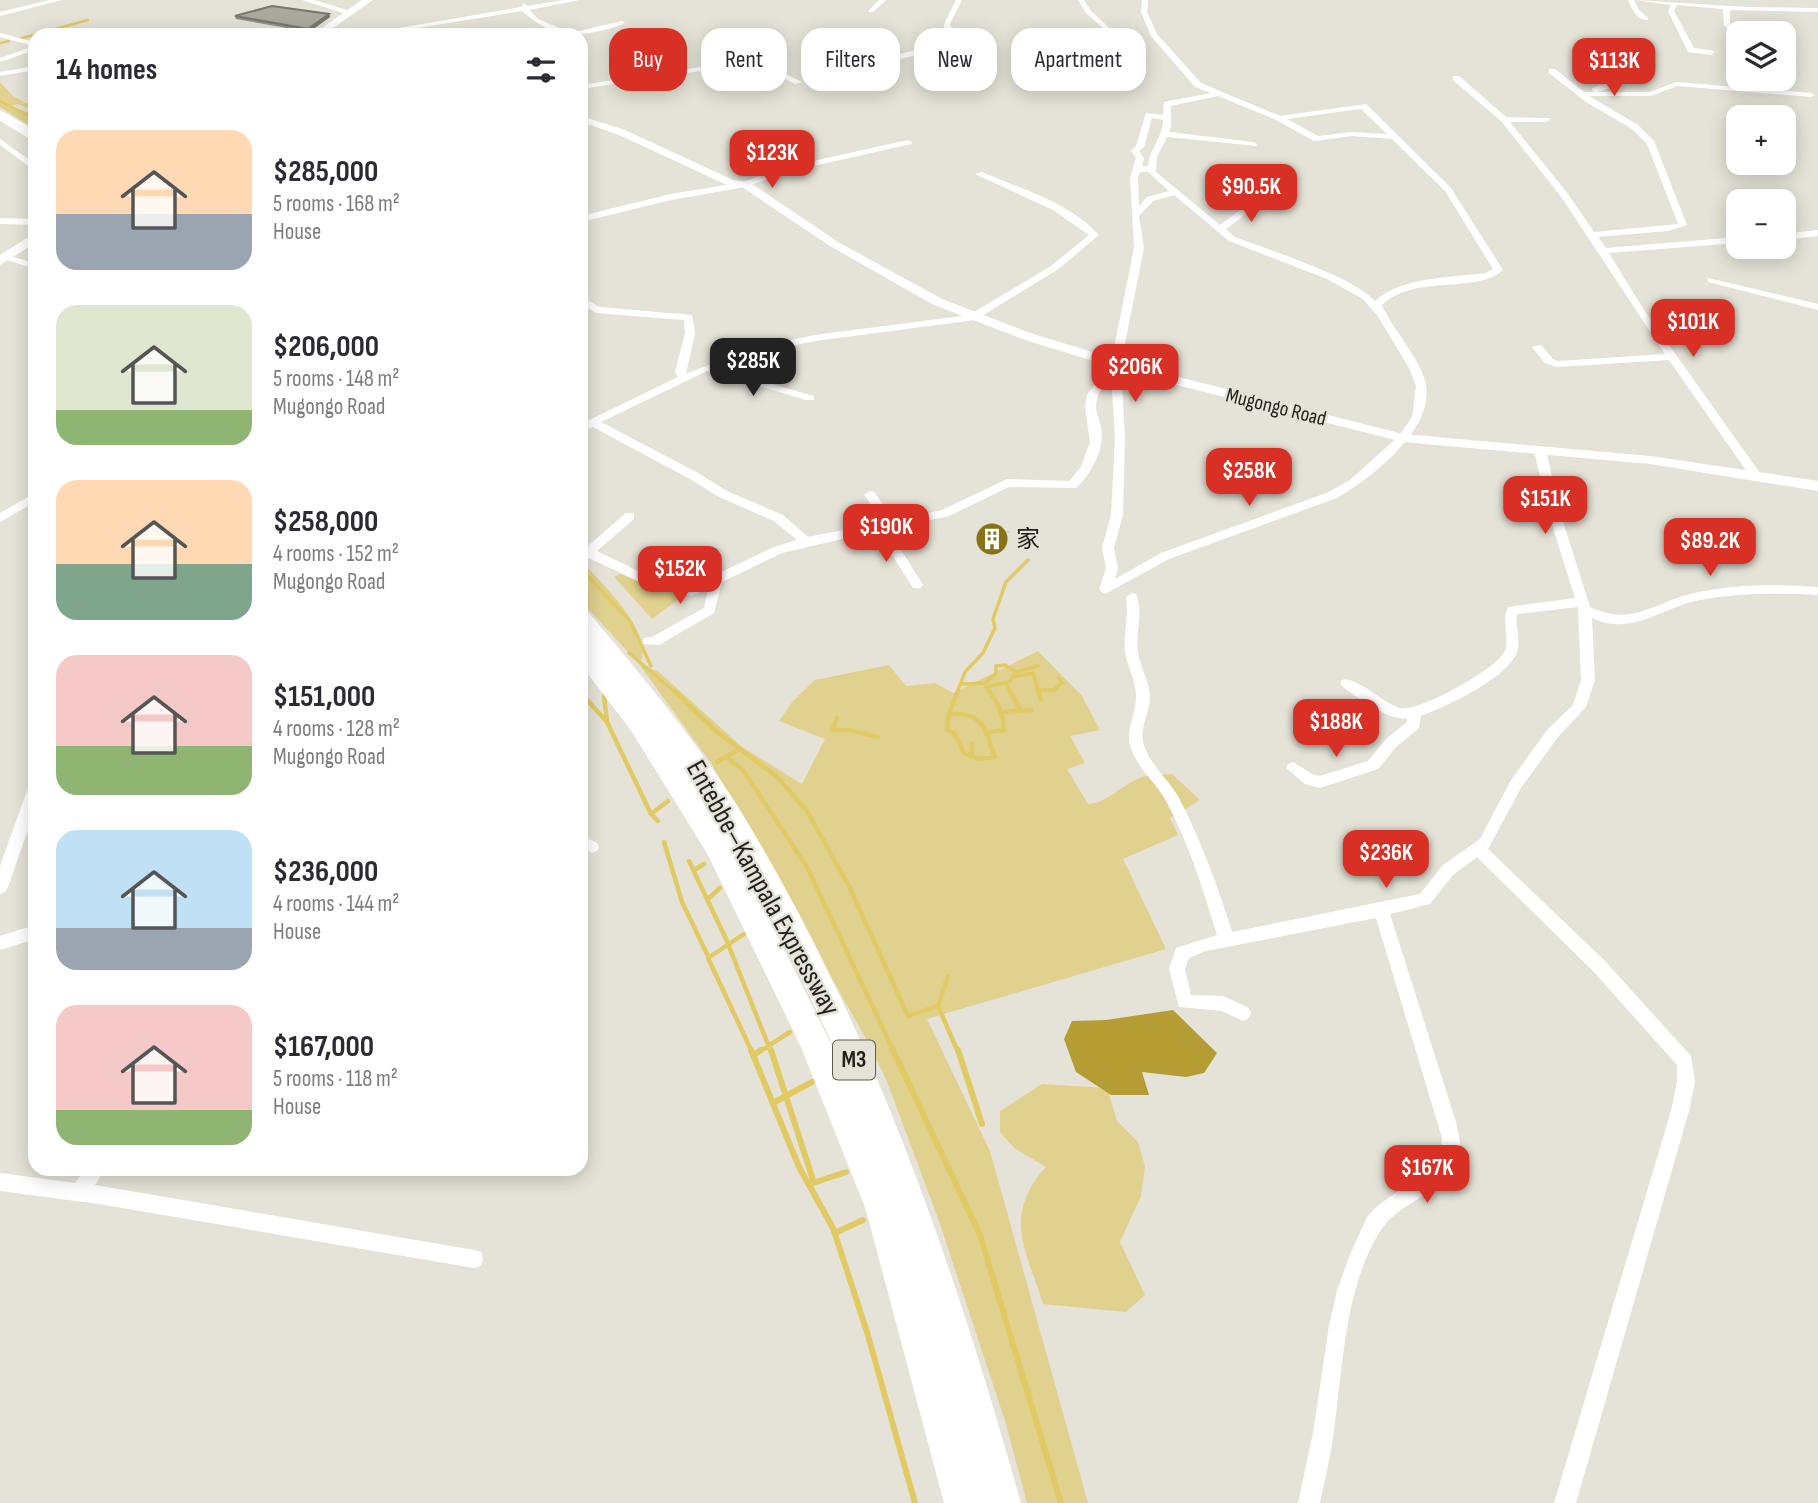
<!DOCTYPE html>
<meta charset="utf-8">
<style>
body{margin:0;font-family:"Sofia Sans Condensed","Noto Sans SC",sans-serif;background:#f7f7f7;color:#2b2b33;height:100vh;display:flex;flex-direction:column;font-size:26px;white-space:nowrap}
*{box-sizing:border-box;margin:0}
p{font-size:23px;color:#7c7c81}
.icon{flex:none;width:38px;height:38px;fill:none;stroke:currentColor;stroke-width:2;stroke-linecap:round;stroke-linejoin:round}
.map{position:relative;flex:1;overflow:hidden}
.sheet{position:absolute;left:28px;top:28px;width:560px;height:1148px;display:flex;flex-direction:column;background:#fff;border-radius:21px;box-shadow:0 4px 18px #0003}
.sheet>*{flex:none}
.top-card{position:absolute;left:609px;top:28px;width:665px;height:63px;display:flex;gap:14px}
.controls{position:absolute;left:1726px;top:21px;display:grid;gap:14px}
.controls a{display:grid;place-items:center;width:70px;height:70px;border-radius:14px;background:#fff;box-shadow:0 4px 18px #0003;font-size:35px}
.price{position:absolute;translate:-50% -60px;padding:0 16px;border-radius:14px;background:#d93025;color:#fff;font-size:23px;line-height:46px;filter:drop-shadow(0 2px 4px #0008)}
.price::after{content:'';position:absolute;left:50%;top:42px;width:21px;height:16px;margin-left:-10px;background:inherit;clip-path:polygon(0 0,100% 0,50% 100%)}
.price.current{background:#222;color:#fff}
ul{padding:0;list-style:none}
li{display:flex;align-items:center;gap:21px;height:175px;padding:0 28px}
li span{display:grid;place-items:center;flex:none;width:196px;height:140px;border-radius:21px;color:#555}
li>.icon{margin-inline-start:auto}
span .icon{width:84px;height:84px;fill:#fffc;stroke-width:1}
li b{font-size:30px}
h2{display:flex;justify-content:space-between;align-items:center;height:84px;padding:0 28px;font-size:30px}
.tag{padding:0 24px;border-radius:21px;background:#fff;box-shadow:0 4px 18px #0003;font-size:24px;line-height:63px}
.tag.current{background:#d93025;color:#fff}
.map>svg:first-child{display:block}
.green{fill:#e1d18e}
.forest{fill:#b59d34}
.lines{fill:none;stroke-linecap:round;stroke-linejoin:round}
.stream-far3{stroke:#e1c963;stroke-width:2.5}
.stream-far2{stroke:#e1c963;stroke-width:3.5}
.stream-far1{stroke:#e1c963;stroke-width:4.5}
.stream{stroke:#e1c963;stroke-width:6}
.minor{fill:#fff;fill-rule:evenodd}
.tertiary{fill:#fff;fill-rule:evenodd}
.secondary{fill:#fff;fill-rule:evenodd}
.motorway{fill:#fff;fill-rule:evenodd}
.wall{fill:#939188}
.shaded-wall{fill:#78766f}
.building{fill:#aba99e;stroke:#78766f;stroke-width:2}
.labels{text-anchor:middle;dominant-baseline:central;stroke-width:5;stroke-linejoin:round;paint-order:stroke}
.far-street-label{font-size:21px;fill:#201f1b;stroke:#e5e3d7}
.shield{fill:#e5e3d7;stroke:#5b5a53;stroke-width:2}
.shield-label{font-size:23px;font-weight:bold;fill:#201f1b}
.poi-label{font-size:24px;fill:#201f1b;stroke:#e5e3d7;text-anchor:start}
.near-street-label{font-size:28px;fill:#201f1b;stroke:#e5e3d7}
</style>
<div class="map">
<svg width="1818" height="1503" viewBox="0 0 1818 1503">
<rect width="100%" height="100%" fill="#e5e3d7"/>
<path class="green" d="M0,82L13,96L24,102L21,104L35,101V111L18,104L11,106L35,115V129L0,107Z
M581,561C600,581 658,636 639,664L659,672L742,747L802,784L825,739L779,721L793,701L815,680L889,665L906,686L935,683L953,693L1038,651L1082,696L1100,730L1070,736L1085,763L1067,769L1088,804C1106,804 1125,782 1143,777C1152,774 1163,775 1172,774L1200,800L1170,818L1178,835L1123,859L1166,949L927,1019L990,1151L1088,1503H1027L1006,1424L939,1221L886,1079L866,1039L711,763L639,664L581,601Z
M621,574L650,587L684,595L652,619L614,577Z
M1042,1084L1107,1088L1117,1121L1138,1142L1145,1166L1141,1196L1120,1242L1145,1295L1126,1312L1043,1304C1026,1249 1002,1216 1046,1167L1014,1148L1000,1132V1111Z"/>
<path class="forest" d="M1173,1010L1217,1053L1204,1073L1186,1077L1142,1072L1149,1095H1111L1076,1072L1064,1039L1072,1021L1106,1020Z"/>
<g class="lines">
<path class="stream-far3" d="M19,39L88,20
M0,43L9,41
M0,101L35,119"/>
<path class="stream-far2" d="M581,569L630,621L651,666
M629,653L676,693
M1013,677L1033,673L1039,693
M1006,683L1011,693
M963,684L985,683L996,674V666L1005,665L1016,672L1038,666
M1039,690H1054L1062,683L1059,678
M957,693L965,672L983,653L995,628L993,619L1006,582L1028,560
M991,693L986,687L1009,682L1016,672"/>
<path class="stream-far1" d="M674,691L716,731L777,777L807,811L849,886L908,1016L938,1006
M989,691C998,703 1004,715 1004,730L990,732
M1010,691L1021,711
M1038,691L1041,700
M581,693L607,722L651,814L658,821
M604,696L607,721
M1002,712L1031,710
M949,714C985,711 985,731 995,757L979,759L964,753L954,733L947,730Z
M949,714L958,691
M837,718L832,730H849L878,737
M972,743V757
M726,757L743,770L807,867L894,1052
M717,762L740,749
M651,814L668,801
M664,842L682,902L707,954
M689,861L726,939L771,1052
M694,870L704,864
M708,899L720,888
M744,934L708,958L752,1052
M948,976L938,1006L958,1052
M759,1052L790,1032"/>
<path class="stream" d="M751,1050L799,1167L833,1228L867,1332L915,1503
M771,1050L814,1183
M893,1050L980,1235L1061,1503
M958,1050L982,1124
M754,1055L761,1050
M773,1103L812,1082
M813,1183L846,1172
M835,1233L863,1220"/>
<path class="minor" d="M50,0H62L0,16V12Z
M564,0H579L529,10L538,19L571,33L622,21L625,23C618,27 608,29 599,31C567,39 546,33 522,11L375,35H358L521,7L524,3L527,6Z
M879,0H886L873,12H869V10Z
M956,0H962L950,24L952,30L925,53L825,77L821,75L919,49L944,29V24Z
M1078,0H1084L1091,11L1115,33V35H1111L1086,13Z
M1142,0H1148L1147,12L1157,34L1201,83L1280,116L1366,104L1451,188L1503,270C1475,295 1417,273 1382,305C1393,331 1421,358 1426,385C1434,430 1371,478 1337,498L1169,559L1105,594L1099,590L1106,568L1102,548L1111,515L1115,437L1111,376C1105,383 1099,390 1097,399C1094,409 1099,418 1101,427C1105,449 1092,473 1076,488L1009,487L949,516L888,529L923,585L921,588H913L877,531L782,553L722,582L714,613L659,645L644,644L643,641L644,638L652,637L704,608L708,589L691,596L651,587L584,556L581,552V543L588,546L626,513H634V519L597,551L654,579L690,587L774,547L797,540L774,521L719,497L690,479L593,427L581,431V424L678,377L675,372L685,333L684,320L596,313L581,304V296L599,307L692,315L695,333L686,374L749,349L815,335L969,315L1051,266L1089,235L1053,210L975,174L982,172C1021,189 1069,202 1099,235L1057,270L975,320L815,341L756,353L716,368L814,396V400H806L707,371L601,422L698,473L727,491L783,515L808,537L884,522L864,495L870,491L874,492L895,520L942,510L1007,479L1069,481L1081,467L1090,442L1085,407L1087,395L1111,363L1134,248L1130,178L1136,158L1131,151L1136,146L1146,113L1163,115L1164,102L1211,93L1195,87L1151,36L1141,12ZM1218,96L1276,120L1314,141L1352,136L1392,139L1445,191L1493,269L1486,273C1450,278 1403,276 1375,301C1352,276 1269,250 1235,237L1226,229L1266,199V195H1260L1220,225L1156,172L1157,157L1167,137L1256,146L1257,144L1253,142L1169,132L1171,127V106ZM1361,109L1387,134L1352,132L1318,136L1287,119ZM1152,118L1163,120C1163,137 1149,150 1148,166H1142L1144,158L1139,151L1144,147ZM1140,172H1148L1169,191L1147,197L1139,206L1138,178ZM1174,195L1229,241L1327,279L1363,299L1377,315L1409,368L1416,386L1412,417L1399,436L1350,480L1329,492L1161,553L1115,579L1118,568L1114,548L1123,515L1125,437L1121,364L1144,248L1139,216L1153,201Z
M1628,0H1634L1639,10L1648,18V20C1637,21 1632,9 1628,0Z
M1635,0L1745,7L1818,8V12L1730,10V25L1736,33L1732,35L1724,25L1723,9L1677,5L1674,11L1694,48L1715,51L1712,55L1688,52L1668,11L1671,5Z
M0,33L35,42V50L0,62V58L34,46L0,37Z
M754,59L802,82L795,84L753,63L581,89V85Z
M35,66V70L0,76V72Z
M1549,69H1555L1584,92H1593L1592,88L1627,77L1631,79L1630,81L1597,92H1650L1676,82L1811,93L1815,95L1811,97L1677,86L1651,96H1589L1638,125L1654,141L1687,225L1668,231L1598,237L1606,248L1738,237V243L1609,253L1644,310L1760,473V479H1752L1669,360L1557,367L1545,363L1532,347L1541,345L1553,359L1558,361L1665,354L1562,198L1501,121L1453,80V76H1459L1506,117L1549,118L1550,120L1546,122H1510L1568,194L1594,232L1678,224L1647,144L1632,129L1586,102L1549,73Z
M0,139L35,164V171L0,145Z
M908,140L912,142L911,144L791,171L745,187L671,200L581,222V216L671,194L743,182L786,167Z
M0,218L35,219V225L0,224Z
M1818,230V236L1783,240V234Z
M5,255L35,263V274L32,273L28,267L5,259Z
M1708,278L1818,304V310L1708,282Z
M1540,447L1546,450L1560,512L1590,607C1636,628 1655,600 1699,592C1738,584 1779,584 1818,587V595C1779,593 1738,593 1700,600C1662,607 1632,637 1592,618L1595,680L1586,707L1558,737L1521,788L1488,849L1605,961L1691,1056L1695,1082L1689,1111L1576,1503H1554L1671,1111L1677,1082V1065L1593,971L1477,857L1453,875L1430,904L1390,914L1456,1122C1457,1130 1461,1140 1460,1148C1454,1193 1403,1197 1381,1230C1345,1285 1343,1366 1334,1430C1331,1455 1325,1479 1320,1503H1298L1313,1433L1329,1326L1337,1291L1349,1257L1367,1217L1376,1207L1434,1165L1440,1157L1442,1138L1376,918L1206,951L1189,958L1185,969L1191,995L1223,996L1249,1008L1251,1013L1249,1018L1243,1021L1222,1011L1179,1007L1169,969L1176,948L1217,935C1203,889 1188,841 1165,799C1154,780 1136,767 1130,745C1126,729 1136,714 1136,698C1137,681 1127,667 1125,651C1123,633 1129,615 1126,597L1132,593L1136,594C1144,612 1135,633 1138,652C1140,668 1150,682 1150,698C1149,714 1139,729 1144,745C1150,765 1169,780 1179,798C1201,841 1218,886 1232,932L1420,894L1443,865L1480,839L1511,780L1548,729L1573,705L1581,680L1578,607L1517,614C1515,627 1521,640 1517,652C1508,678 1445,707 1421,716L1419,728L1396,747L1378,769L1320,788L1305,784L1286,768L1288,764L1293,762L1314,775L1320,776L1368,761L1386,739L1407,722V719C1383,718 1361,700 1342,686L1340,683L1342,680C1356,676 1383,703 1399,708C1418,713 1492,671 1503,654C1512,641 1500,622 1508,607L1575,598L1548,512L1534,450Z
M35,493V502L0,522V513Z
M35,782V809L8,887L5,892L0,894V866L28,788L30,784Z
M581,835L597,843L599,847L597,851L592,853L581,848Z
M35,925V939L0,950V936Z
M85,1169H105L95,1185L474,1250L481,1252L483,1259L481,1266L474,1268L99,1204L0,1191V1173L75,1183Z"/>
<path class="tertiary" d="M302,0H315L353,12L349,15Z
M581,116L625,130L733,180L749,182L838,242L942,299L1033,334L1159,372L1403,434L1650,456L1818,481V491L1650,464L1403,442L1149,378L1025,340L934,305L830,246L742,187L727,185L617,134L581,122Z"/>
<path class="secondary" d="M362,0H373L323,35H312Z
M35,233V243L0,265V255Z"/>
<path class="motorway" d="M0,110L35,130V142L0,121Z
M581,611L589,613C642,676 696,740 740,810C872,1026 953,1261 1021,1503H944L866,1210L801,1047L707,853L630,729L581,665V638L584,639L581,635ZM748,876L779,932L830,1039L837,1056Z"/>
</g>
<path class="wall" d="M329,14L330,17L309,32L236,19L235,16Z
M978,532L1006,539L998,547L977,539Z"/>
<path class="shaded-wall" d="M329,14L330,17L309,32L308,29Z
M1007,532L1006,539L998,547L999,540Z"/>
<path class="building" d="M272,6L329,14L308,29L235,16Z
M987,524L1007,532L999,540L978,532Z"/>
<defs>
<symbol id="building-disc" viewBox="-11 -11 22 22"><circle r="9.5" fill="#887417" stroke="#e5e3d7"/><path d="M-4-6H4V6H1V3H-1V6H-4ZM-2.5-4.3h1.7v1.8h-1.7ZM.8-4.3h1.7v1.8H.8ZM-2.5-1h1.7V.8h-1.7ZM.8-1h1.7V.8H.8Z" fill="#fff"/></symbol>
</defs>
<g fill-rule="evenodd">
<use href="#building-disc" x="973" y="520" width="38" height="38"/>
</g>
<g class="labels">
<g class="far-street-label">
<text transform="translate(1276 407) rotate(14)">Mugongo Road</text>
</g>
<rect class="shield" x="833" y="1040.5" width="42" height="39" rx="5"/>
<g class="shield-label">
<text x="854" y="1060">M3</text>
</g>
<g class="poi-label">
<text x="1016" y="539">家</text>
</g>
<g class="near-street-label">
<text transform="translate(763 888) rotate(61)">Entebbe–Kampala Expressway</text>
</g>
</g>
</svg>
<div class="controls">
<a><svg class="icon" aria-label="layers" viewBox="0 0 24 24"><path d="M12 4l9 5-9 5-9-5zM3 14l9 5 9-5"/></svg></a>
<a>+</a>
<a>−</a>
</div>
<b class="price" style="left:1614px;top:98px">$113K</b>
<b class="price" style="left:772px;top:190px">$123K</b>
<b class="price" style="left:1251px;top:224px">$90.5K</b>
<b class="price" style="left:1693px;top:359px">$101K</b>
<b class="price current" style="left:753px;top:398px">$285K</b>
<b class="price" style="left:1135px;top:404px">$206K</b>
<b class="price" style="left:1249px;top:508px">$258K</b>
<b class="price" style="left:1545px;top:536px">$151K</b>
<b class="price" style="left:886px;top:564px">$190K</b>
<b class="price" style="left:1710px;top:578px">$89.2K</b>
<b class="price" style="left:680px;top:606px">$152K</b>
<b class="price" style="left:1336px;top:759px">$188K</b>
<b class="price" style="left:1386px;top:890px">$236K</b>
<b class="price" style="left:1427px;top:1205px">$167K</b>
<div class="top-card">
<a class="tag current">Buy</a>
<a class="tag">Rent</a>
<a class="tag">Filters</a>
<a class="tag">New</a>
<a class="tag">Apartment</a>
</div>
<section class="sheet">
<h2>14 homes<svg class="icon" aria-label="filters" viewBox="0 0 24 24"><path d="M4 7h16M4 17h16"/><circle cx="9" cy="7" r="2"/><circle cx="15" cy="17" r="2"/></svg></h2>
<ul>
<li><span style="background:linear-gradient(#ffd9b3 60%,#9aa5b1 0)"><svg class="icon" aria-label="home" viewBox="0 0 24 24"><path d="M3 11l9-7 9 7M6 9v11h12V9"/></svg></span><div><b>$285,000</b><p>5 rooms · 168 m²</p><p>House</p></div></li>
<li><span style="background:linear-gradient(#dfe7d0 75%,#8fb573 0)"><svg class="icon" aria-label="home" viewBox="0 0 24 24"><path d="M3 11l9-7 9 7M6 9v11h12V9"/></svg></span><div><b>$206,000</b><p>5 rooms · 148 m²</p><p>Mugongo Road</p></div></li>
<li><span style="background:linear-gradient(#ffd9b3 60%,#7fa58c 0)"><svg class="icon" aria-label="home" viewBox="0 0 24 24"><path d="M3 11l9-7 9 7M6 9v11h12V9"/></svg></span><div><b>$258,000</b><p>4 rooms · 152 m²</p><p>Mugongo Road</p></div></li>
<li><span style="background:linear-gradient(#f6c9c9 65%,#8fb573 0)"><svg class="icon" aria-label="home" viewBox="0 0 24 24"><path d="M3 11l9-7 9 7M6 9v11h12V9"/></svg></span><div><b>$151,000</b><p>4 rooms · 128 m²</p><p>Mugongo Road</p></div></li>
<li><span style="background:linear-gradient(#bfe0f5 70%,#9aa5b1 0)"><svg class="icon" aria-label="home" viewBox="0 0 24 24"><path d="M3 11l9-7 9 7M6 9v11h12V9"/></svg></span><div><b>$236,000</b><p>4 rooms · 144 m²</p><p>House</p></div></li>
<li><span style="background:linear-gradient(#f6c9c9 75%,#8fb573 0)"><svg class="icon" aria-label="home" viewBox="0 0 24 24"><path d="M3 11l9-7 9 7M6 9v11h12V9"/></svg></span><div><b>$167,000</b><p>5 rooms · 118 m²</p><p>House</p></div></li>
</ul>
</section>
</div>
